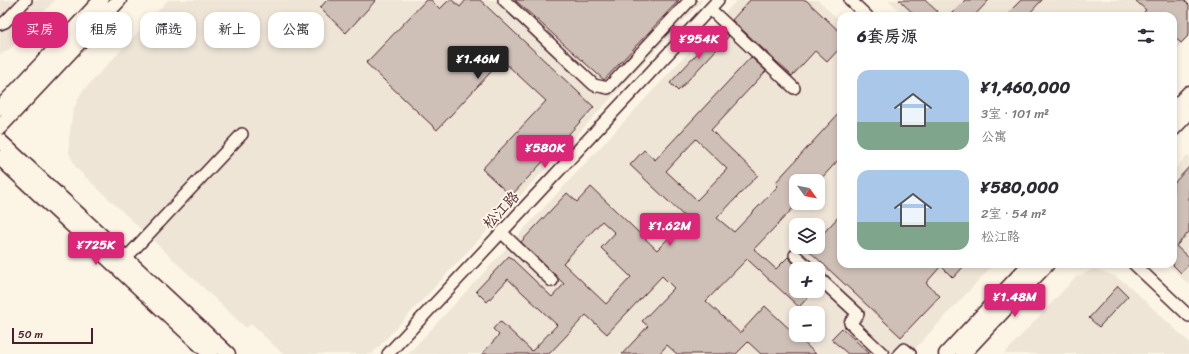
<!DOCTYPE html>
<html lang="zh">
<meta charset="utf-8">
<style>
body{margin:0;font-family:Sriracha,"LXGW WenKai TC",sans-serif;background:#f7f7f7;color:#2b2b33;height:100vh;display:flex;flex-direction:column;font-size:15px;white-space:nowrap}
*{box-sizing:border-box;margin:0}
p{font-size:13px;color:#7c7c81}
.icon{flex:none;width:22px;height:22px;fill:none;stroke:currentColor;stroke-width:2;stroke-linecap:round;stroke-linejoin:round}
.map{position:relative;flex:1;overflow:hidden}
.details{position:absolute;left:837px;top:12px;width:340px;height:256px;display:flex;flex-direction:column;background:#fff;border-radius:12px;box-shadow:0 2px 6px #0003}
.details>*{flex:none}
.guide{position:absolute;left:12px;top:12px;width:380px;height:36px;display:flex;gap:8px}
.needle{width:26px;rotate:123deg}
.controls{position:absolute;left:789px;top:174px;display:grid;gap:8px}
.controls a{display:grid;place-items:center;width:36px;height:36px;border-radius:8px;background:#fff;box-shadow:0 2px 6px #0003;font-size:20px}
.scale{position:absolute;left:12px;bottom:10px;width:81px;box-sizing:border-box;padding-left:4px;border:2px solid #4a1f2b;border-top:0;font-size:11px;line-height:14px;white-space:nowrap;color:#4a1f2b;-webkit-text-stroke:3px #fcf5e5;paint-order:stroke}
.price{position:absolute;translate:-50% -34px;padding:0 9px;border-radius:4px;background:#db2777;color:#fff;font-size:13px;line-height:26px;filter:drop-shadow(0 1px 2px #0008)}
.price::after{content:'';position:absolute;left:50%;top:24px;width:12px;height:9px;margin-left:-6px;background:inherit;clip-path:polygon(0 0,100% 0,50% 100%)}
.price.selected{background:#222;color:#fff}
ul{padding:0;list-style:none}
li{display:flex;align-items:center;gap:12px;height:100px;padding:0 20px}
li span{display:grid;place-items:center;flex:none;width:112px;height:80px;border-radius:12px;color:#555}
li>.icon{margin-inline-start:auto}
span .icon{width:48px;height:48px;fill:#fffc;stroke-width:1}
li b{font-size:17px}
h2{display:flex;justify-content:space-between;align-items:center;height:48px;padding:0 20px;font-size:17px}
.tag{padding:0 14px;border-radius:12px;background:#fff;box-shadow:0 2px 6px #0003;font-size:14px;line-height:36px}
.tag.selected{background:#db2777;color:#fff}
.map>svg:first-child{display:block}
.built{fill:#eee5d7;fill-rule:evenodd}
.building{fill:#cfc0b7;stroke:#4a1f2b;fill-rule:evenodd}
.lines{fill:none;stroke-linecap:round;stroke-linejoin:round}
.minor-casing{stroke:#4a1f2b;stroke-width:14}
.major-casing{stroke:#4a1f2b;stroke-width:17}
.minor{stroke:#fcf5e5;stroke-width:11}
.major{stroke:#fcf5e5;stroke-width:14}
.labels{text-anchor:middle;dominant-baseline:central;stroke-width:4;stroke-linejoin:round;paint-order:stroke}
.street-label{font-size:15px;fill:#4a1f2b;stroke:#fcf5e5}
</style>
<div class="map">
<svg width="1189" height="354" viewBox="0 0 1189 354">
<rect width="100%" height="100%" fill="#fcf5e5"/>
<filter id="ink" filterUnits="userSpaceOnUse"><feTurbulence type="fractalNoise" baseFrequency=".025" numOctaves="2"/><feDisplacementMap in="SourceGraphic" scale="8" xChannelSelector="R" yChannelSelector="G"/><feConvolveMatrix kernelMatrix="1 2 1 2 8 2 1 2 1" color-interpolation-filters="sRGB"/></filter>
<g filter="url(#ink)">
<path class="built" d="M0,0H55L8,51L0,54Z
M168,0H703L372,354H283L251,324L246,328L76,168L69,153V139L73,110L81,93Z
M737,0H818L841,22V264H994L910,354H408ZM796,181H818V203H796ZM796,225H818V247H796ZM796,269H818V291H796ZM796,313H818V335H796Z
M888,0H1189V36L1173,53V16H905Z
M1189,154V285L1167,264H1173V171Z
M1094,269L1115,276L1129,286L1189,342V354H1004L1076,277Z"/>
<path class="building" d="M327,0H376L346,33L320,8Z
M426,0H431L440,9L449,0H452L460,7L466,0H480L594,107L511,196L482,169L546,101L502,60L437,130L366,63Z
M515,0H679L604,80Z
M750,0H806L841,33V47L827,62L815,51L792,76L732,20Z
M899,0H925L942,16H916Z
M965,0H989L974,16H949Z
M1021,0H1042L1027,16H1005Z
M1135,0H1184L1189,5V35L1181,43L1173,36V16H1140L1146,10Z
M722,30L729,36L678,91L670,83L718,31L720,32Z
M751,57L766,71L711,130L758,175L717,218L734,232L778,186L775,183L841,111V157L819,181H796V205L754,249L776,269L788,257L796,266V291H814L799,307L747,259L706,301L740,333L765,306L816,354H761L748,342L736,354H677L667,345L659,354H622L648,326L642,321L674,288L662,276L607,334L586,315L549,354H482L499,335L493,329L500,321L532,351L557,325L508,279L487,302L476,291L509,256L552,297L564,284L521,242L567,193L577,202L591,187L657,250L687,219L630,165L644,150L655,160ZM696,139L727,169L697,200L666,171ZM602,221L615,233L601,248L631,277L606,304L563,263Z
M1189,167V232L1176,246L1189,258V264L1181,273L1173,265V184Z
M841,214V264H966L953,278L941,266L926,283L940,296L901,337L805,247H818V239Z
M1118,286L1128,296L1099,327L1089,318Z
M842,328L870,354H848L831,339Z"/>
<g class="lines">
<defs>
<path id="minor" d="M504,0L594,85L608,88L690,0
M850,0L867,16
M710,9L794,88
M0,24L5,22L26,0
M501,232L552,281
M795,255L810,269
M126,258L242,134
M1134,264L1189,316
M818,277L858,314L850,323L883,354
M388,354L718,0
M899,354L904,349L910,354"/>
<path id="major" d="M0,108L101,0
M1173,110L1189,93
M0,127L119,0
M1173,129L1189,112
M0,141L228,354
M0,158L210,354
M946,354L1030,264
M963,354L1047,264"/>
</defs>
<use href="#minor" class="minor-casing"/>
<use href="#major" class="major-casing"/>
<use href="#minor" class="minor"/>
<use href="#major" class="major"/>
</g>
</g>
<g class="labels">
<g class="street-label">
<text transform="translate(501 210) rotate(-47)">松江路</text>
</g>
</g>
</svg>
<div class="controls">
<a><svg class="needle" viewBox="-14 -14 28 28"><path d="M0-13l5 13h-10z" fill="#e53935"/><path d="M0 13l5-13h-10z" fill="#7c7c81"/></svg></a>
<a><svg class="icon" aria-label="layers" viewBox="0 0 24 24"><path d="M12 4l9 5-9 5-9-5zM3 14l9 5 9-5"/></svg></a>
<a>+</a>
<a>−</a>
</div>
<div class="scale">50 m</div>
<b class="price" style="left:699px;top:60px">¥954K</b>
<b class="price selected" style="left:478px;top:80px">¥1.46M</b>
<b class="price" style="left:545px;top:169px">¥580K</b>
<b class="price" style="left:670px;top:247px">¥1.62M</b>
<b class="price" style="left:96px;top:266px">¥725K</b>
<b class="price" style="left:1015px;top:318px">¥1.48M</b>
<div class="guide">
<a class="tag selected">买房</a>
<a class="tag">租房</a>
<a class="tag">筛选</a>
<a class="tag">新上</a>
<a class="tag">公寓</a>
</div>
<section class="details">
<h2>6套房源<svg class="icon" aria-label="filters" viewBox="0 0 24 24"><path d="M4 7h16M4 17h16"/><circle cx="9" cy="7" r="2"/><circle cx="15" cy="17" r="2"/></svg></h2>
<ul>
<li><span style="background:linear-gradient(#a9c7e8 65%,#7fa58c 0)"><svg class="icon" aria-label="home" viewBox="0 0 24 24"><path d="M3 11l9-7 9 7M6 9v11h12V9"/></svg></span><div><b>¥1,460,000</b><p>3室 · 101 m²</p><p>公寓</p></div></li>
<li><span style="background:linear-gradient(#a9c7e8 65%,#7fa58c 0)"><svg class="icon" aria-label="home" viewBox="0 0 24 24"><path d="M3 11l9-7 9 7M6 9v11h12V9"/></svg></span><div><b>¥580,000</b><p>2室 · 54 m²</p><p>松江路</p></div></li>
</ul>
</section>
</div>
